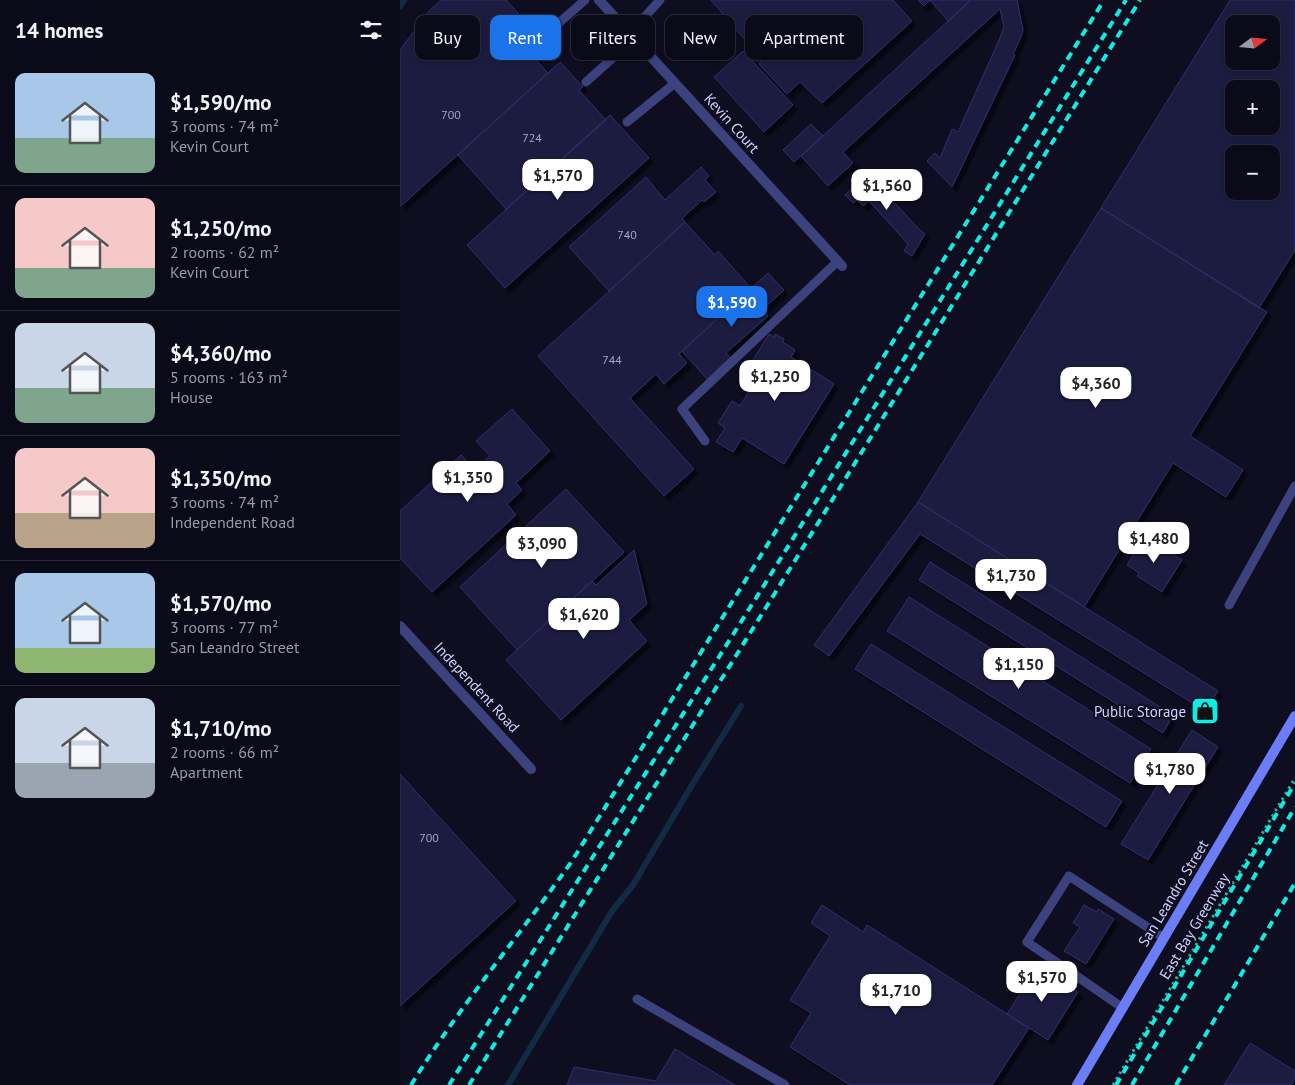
<!DOCTYPE html>
<meta charset="utf-8">
<style>
body{margin:0;font-family:"PT Sans",sans-serif;background:#191826;color:#f1f3f6;height:100vh;display:flex;flex-direction:column;font-size:19px;white-space:nowrap}
*{box-sizing:border-box;margin:0}
p{font-size:16px;color:#9a9aa2}
.icon{flex:none;width:28px;height:28px;fill:none;stroke:currentColor;stroke-width:2;stroke-linecap:round;stroke-linejoin:round}
.map{position:relative;flex:1;overflow:hidden}
.sheet{display:flex;flex-direction:column;background:#0b0a19;width:400px}
.sheet>*{flex:none}
.top-card{position:absolute;left:15px;top:15px;width:475px;height:45px;display:flex;gap:10px}
.needle{width:32px;rotate:74deg}
.fabs{position:absolute;left:825px;top:15px;display:grid;gap:10px}
.fabs a{display:grid;place-items:center;width:55px;height:55px;border-radius:10px;background:#0b0a19;box-shadow:0 2px 8px #0003,0 0 0 1px #2b2b38;font-size:25px}
.price{position:absolute;translate:-50% -42px;padding:0 11px;border-radius:10px;background:#fff;color:#222;font-size:16px;line-height:32px;filter:drop-shadow(0 1px 2px #0008)}
.price::after{content:'';position:absolute;left:50%;top:30px;width:15px;height:11px;margin-left:-8px;background:inherit;clip-path:polygon(0 0,100% 0,50% 100%)}
.price.on{background:#1a73e8;color:#fff}
ul{padding:0;list-style:none}
li{display:flex;align-items:center;gap:15px;height:125px;padding:0 15px}
li+li{border-top:1px solid #2b2b38}
li span{display:grid;place-items:center;flex:none;width:140px;height:100px;border-radius:10px;color:#555}
li>.icon{margin-inline-start:auto}
span .icon{width:60px;height:60px;fill:#fffc;stroke-width:1}
li b{font-size:21px}
h2{display:flex;justify-content:space-between;align-items:center;height:60px;padding:0 15px;font-size:21px}
.pill{padding:0 18px;border-radius:10px;background:#0b0a19;box-shadow:0 2px 8px #0003,0 0 0 1px #2b2b38;font-size:18px;line-height:45px}
.pill.on{background:#1a73e8;color:#fff}
main{display:flex;flex:1;min-height:0}
.map>svg:first-child{display:block}
.lines{fill:none;stroke-linecap:round;stroke-linejoin:round}
.stream{stroke:#102b43;stroke-width:6}
.building{fill:#1e1b41;stroke:#322e6c;fill-rule:evenodd;filter:url(#shadow)}
.path{stroke:#34ad94;stroke-width:3;stroke-dasharray:2.5 4;stroke-linecap:butt}
.lane{stroke:#3c427d;stroke-width:9}
.street{stroke:#3c427d;stroke-width:10}
.secondary{stroke:#6c7df8;stroke-width:10}
.rail{stroke:#0cede4;stroke-width:4;stroke-dasharray:8 6;stroke-linecap:butt}
.labels{text-anchor:middle;dominant-baseline:central;stroke-width:4.5;stroke-linejoin:round;paint-order:stroke}
.number-label{font-size:12px;fill:#a4a4ce}
.street-label{font-size:15px;fill:#d0d2fd;stroke:#0f0e21}
.poi-label{font-size:15px;fill:#d0d2fd;stroke:#0f0e21;text-anchor:end}
</style>
<main>
<section class="sheet">
<h2>14 homes<svg class="icon" aria-label="filters" viewBox="0 0 24 24"><path d="M4 7h16M4 17h16"/><circle cx="9" cy="7" r="2"/><circle cx="15" cy="17" r="2"/></svg></h2>
<ul>
<li><span style="background:linear-gradient(#a9c7e8 65%,#7fa58c 0)"><svg class="icon" aria-label="home" viewBox="0 0 24 24"><path d="M3 11l9-7 9 7M6 9v11h12V9"/></svg></span><div><b>$1,590/mo</b><p>3 rooms · 74 m²</p><p>Kevin Court</p></div></li>
<li><span style="background:linear-gradient(#f6c9c9 70%,#7fa58c 0)"><svg class="icon" aria-label="home" viewBox="0 0 24 24"><path d="M3 11l9-7 9 7M6 9v11h12V9"/></svg></span><div><b>$1,250/mo</b><p>2 rooms · 62 m²</p><p>Kevin Court</p></div></li>
<li><span style="background:linear-gradient(#c9d6e8 65%,#7fa58c 0)"><svg class="icon" aria-label="home" viewBox="0 0 24 24"><path d="M3 11l9-7 9 7M6 9v11h12V9"/></svg></span><div><b>$4,360/mo</b><p>5 rooms · 163 m²</p><p>House</p></div></li>
<li><span style="background:linear-gradient(#f6c9c9 65%,#b9a48a 0)"><svg class="icon" aria-label="home" viewBox="0 0 24 24"><path d="M3 11l9-7 9 7M6 9v11h12V9"/></svg></span><div><b>$1,350/mo</b><p>3 rooms · 74 m²</p><p>Independent Road</p></div></li>
<li><span style="background:linear-gradient(#a9c7e8 75%,#8fb573 0)"><svg class="icon" aria-label="home" viewBox="0 0 24 24"><path d="M3 11l9-7 9 7M6 9v11h12V9"/></svg></span><div><b>$1,570/mo</b><p>3 rooms · 77 m²</p><p>San Leandro Street</p></div></li>
<li><span style="background:linear-gradient(#c9d6e8 65%,#9aa5b1 0)"><svg class="icon" aria-label="home" viewBox="0 0 24 24"><path d="M3 11l9-7 9 7M6 9v11h12V9"/></svg></span><div><b>$1,710/mo</b><p>2 rooms · 66 m²</p><p>Apartment</p></div></li>
</ul>
</section>
<div class="map">
<svg width="895" height="1085" viewBox="0 0 895 1085">
<defs>
<filter id="shadow"><feDropShadow dx="4.5" dy="4.5" stdDeviation="1" flood-color="#0009"/></filter>
</defs>
<rect width="100%" height="100%" fill="#0f0e21"/>
<g class="lines">
<path class="stream" d="M0,6L4,0
M108,1085L212,911L233,885L292,785L341,706"/>
</g>
<path class="building" d="M41,0H106L128,24L114,36L148,73L1,206L0,205V50L29,11Z
M311,0H493L512,21L422,103L400,82L387,94L359,64L362,60Z
M518,0H571L548,21L530,0L524,6Z
M571,0H617L623,30L621,37L613,54L615,55L552,187L527,161L535,153L540,158L552,129L558,132L599,40L604,27L600,9L443,152L453,163L428,186L401,156Z
M830,0H895V250L859,308L701,208ZM834,24H871V61H834ZM834,89H871V126H834ZM834,154H871V191H834Z
M343,51L393,105L364,132L314,77Z
M160,62L183,87L179,90L206,120L106,209L58,155Z
M210,115L249,158L105,288L67,245Z
M411,124L423,136L394,162L383,150Z
M301,167L309,176L305,180L316,192L304,202L302,200L282,218L285,222L209,291L169,247L246,177L265,200Z
M468,174L519,229L525,234L512,256L504,251L508,244L469,201L463,206L457,200L453,203L445,195Z
M701,208L867,312L790,436L843,470L826,497L773,463L684,607L518,502Z
M285,222L315,255L318,251L351,288L279,354L287,363L264,384L256,374L230,398L294,469L264,496L138,356Z
M368,273L384,290L362,310L368,316L326,353L331,358L308,380L282,351Z
M369,334L374,337L375,334L384,339L383,342L395,350L391,357L434,384L384,464L342,438L333,452L316,442L325,428L318,423L332,401L340,406L354,383L343,376Z
M112,409L150,451L116,483L122,490L107,504L116,515L32,592L0,558V511L61,455L75,469L90,456L76,441Z
M166,489L224,552L117,650L60,587Z
M518,502L818,691L805,711L520,534L429,656L414,645Z
M745,536L782,560L762,592L737,576L739,573L727,565Z
M234,550L247,604L229,620L247,641L161,720L106,660L192,581L196,585Z
M530,562L773,715L763,733L519,580Z
M509,597L751,749L730,783L487,631Z
M471,644L722,801L706,827L455,669Z
M792,730L818,747L748,860L721,844Z
M0,774L116,901L0,1006Z
M422,905L463,932L467,925L629,1028L592,1085H450L390,1047L411,1013L390,1000L430,936L411,923Z
M684,905L697,912L698,909L714,919L686,964L664,951L680,927L673,923Z
M637,966L678,992L648,1040L607,1014Z
M850,1043L895,1071V1079L891,1085H824Z
M275,1049L335,1085H167L174,1067L256,1081Z"/>
<g class="lines">
<path class="path" d="M713,1085L895,778"/>
<path class="lane" d="M230,33L260,0
M134,45L185,0
M186,82L235,38
M227,122L275,83
M305,441L282,409L438,261
M829,605L895,486
M237,999L385,1085
M723,1008L627,942L669,876L764,938"/>
<path class="street" d="M199,0L442,266
M0,626L131,769"/>
<path class="secondary" d="M677,1085L895,716"/>
<path class="rail" d="M11,1085C59,1007 119,936 172,861L704,0
M49,1085L363,587L726,0
M69,1085L375,593L740,0
M716,1085L895,783
M732,1085L895,807
M776,1085L895,883"/>
</g>
<defs>
<symbol id="shop-square" viewBox="-11 -11 22 22"><rect x="-9" y="-9" width="18" height="18" rx="4" fill="#0cede4" stroke="#0f0e21"/><path d="M-5-2.5h2.3a2.7 3.5 0 0 1 5.4 0H5L5.5 6h-11ZM-1.5-2.5h3a1.5 2.3 0 0 0-3 0Z" fill="#111"/></symbol>
</defs>
<g fill-rule="evenodd">
<use href="#shop-square" x="789" y="695" width="32" height="32"/>
</g>
<g class="labels">
<g class="number-label">
<text x="51" y="114">700</text>
<text x="132" y="137">724</text>
<text x="227" y="234">740</text>
<text x="212" y="359">744</text>
<text x="29" y="837">700</text>
</g>
<g class="street-label">
<text transform="translate(332 123) rotate(48)">Kevin Court</text>
<text transform="translate(77 687) rotate(47)">Independent Road</text>
<text transform="translate(773 893) rotate(-59)">San Leandro Street</text>
<text transform="translate(794 926) rotate(-59)">East Bay Greenway</text>
</g>
<g class="poi-label">
<text x="786" y="711">Public Storage</text>
</g>
</g>
</svg>
<div class="fabs">
<a><svg class="needle" viewBox="-14 -14 28 28"><path d="M0-13l5 13h-10z" fill="#e53935"/><path d="M0 13l5-13h-10z" fill="#9a9aa2"/></svg></a>
<a>+</a>
<a>−</a>
</div>
<b class="price" style="left:158px;top:201px">$1,570</b>
<b class="price" style="left:487px;top:211px">$1,560</b>
<b class="price on" style="left:332px;top:328px">$1,590</b>
<b class="price" style="left:375px;top:402px">$1,250</b>
<b class="price" style="left:696px;top:409px">$4,360</b>
<b class="price" style="left:68px;top:503px">$1,350</b>
<b class="price" style="left:754px;top:564px">$1,480</b>
<b class="price" style="left:142px;top:569px">$3,090</b>
<b class="price" style="left:611px;top:601px">$1,730</b>
<b class="price" style="left:184px;top:640px">$1,620</b>
<b class="price" style="left:619px;top:690px">$1,150</b>
<b class="price" style="left:770px;top:795px">$1,780</b>
<b class="price" style="left:642px;top:1003px">$1,570</b>
<b class="price" style="left:496px;top:1016px">$1,710</b>
<div class="top-card">
<a class="pill">Buy</a>
<a class="pill on">Rent</a>
<a class="pill">Filters</a>
<a class="pill">New</a>
<a class="pill">Apartment</a>
</div>
</div>
</main>
